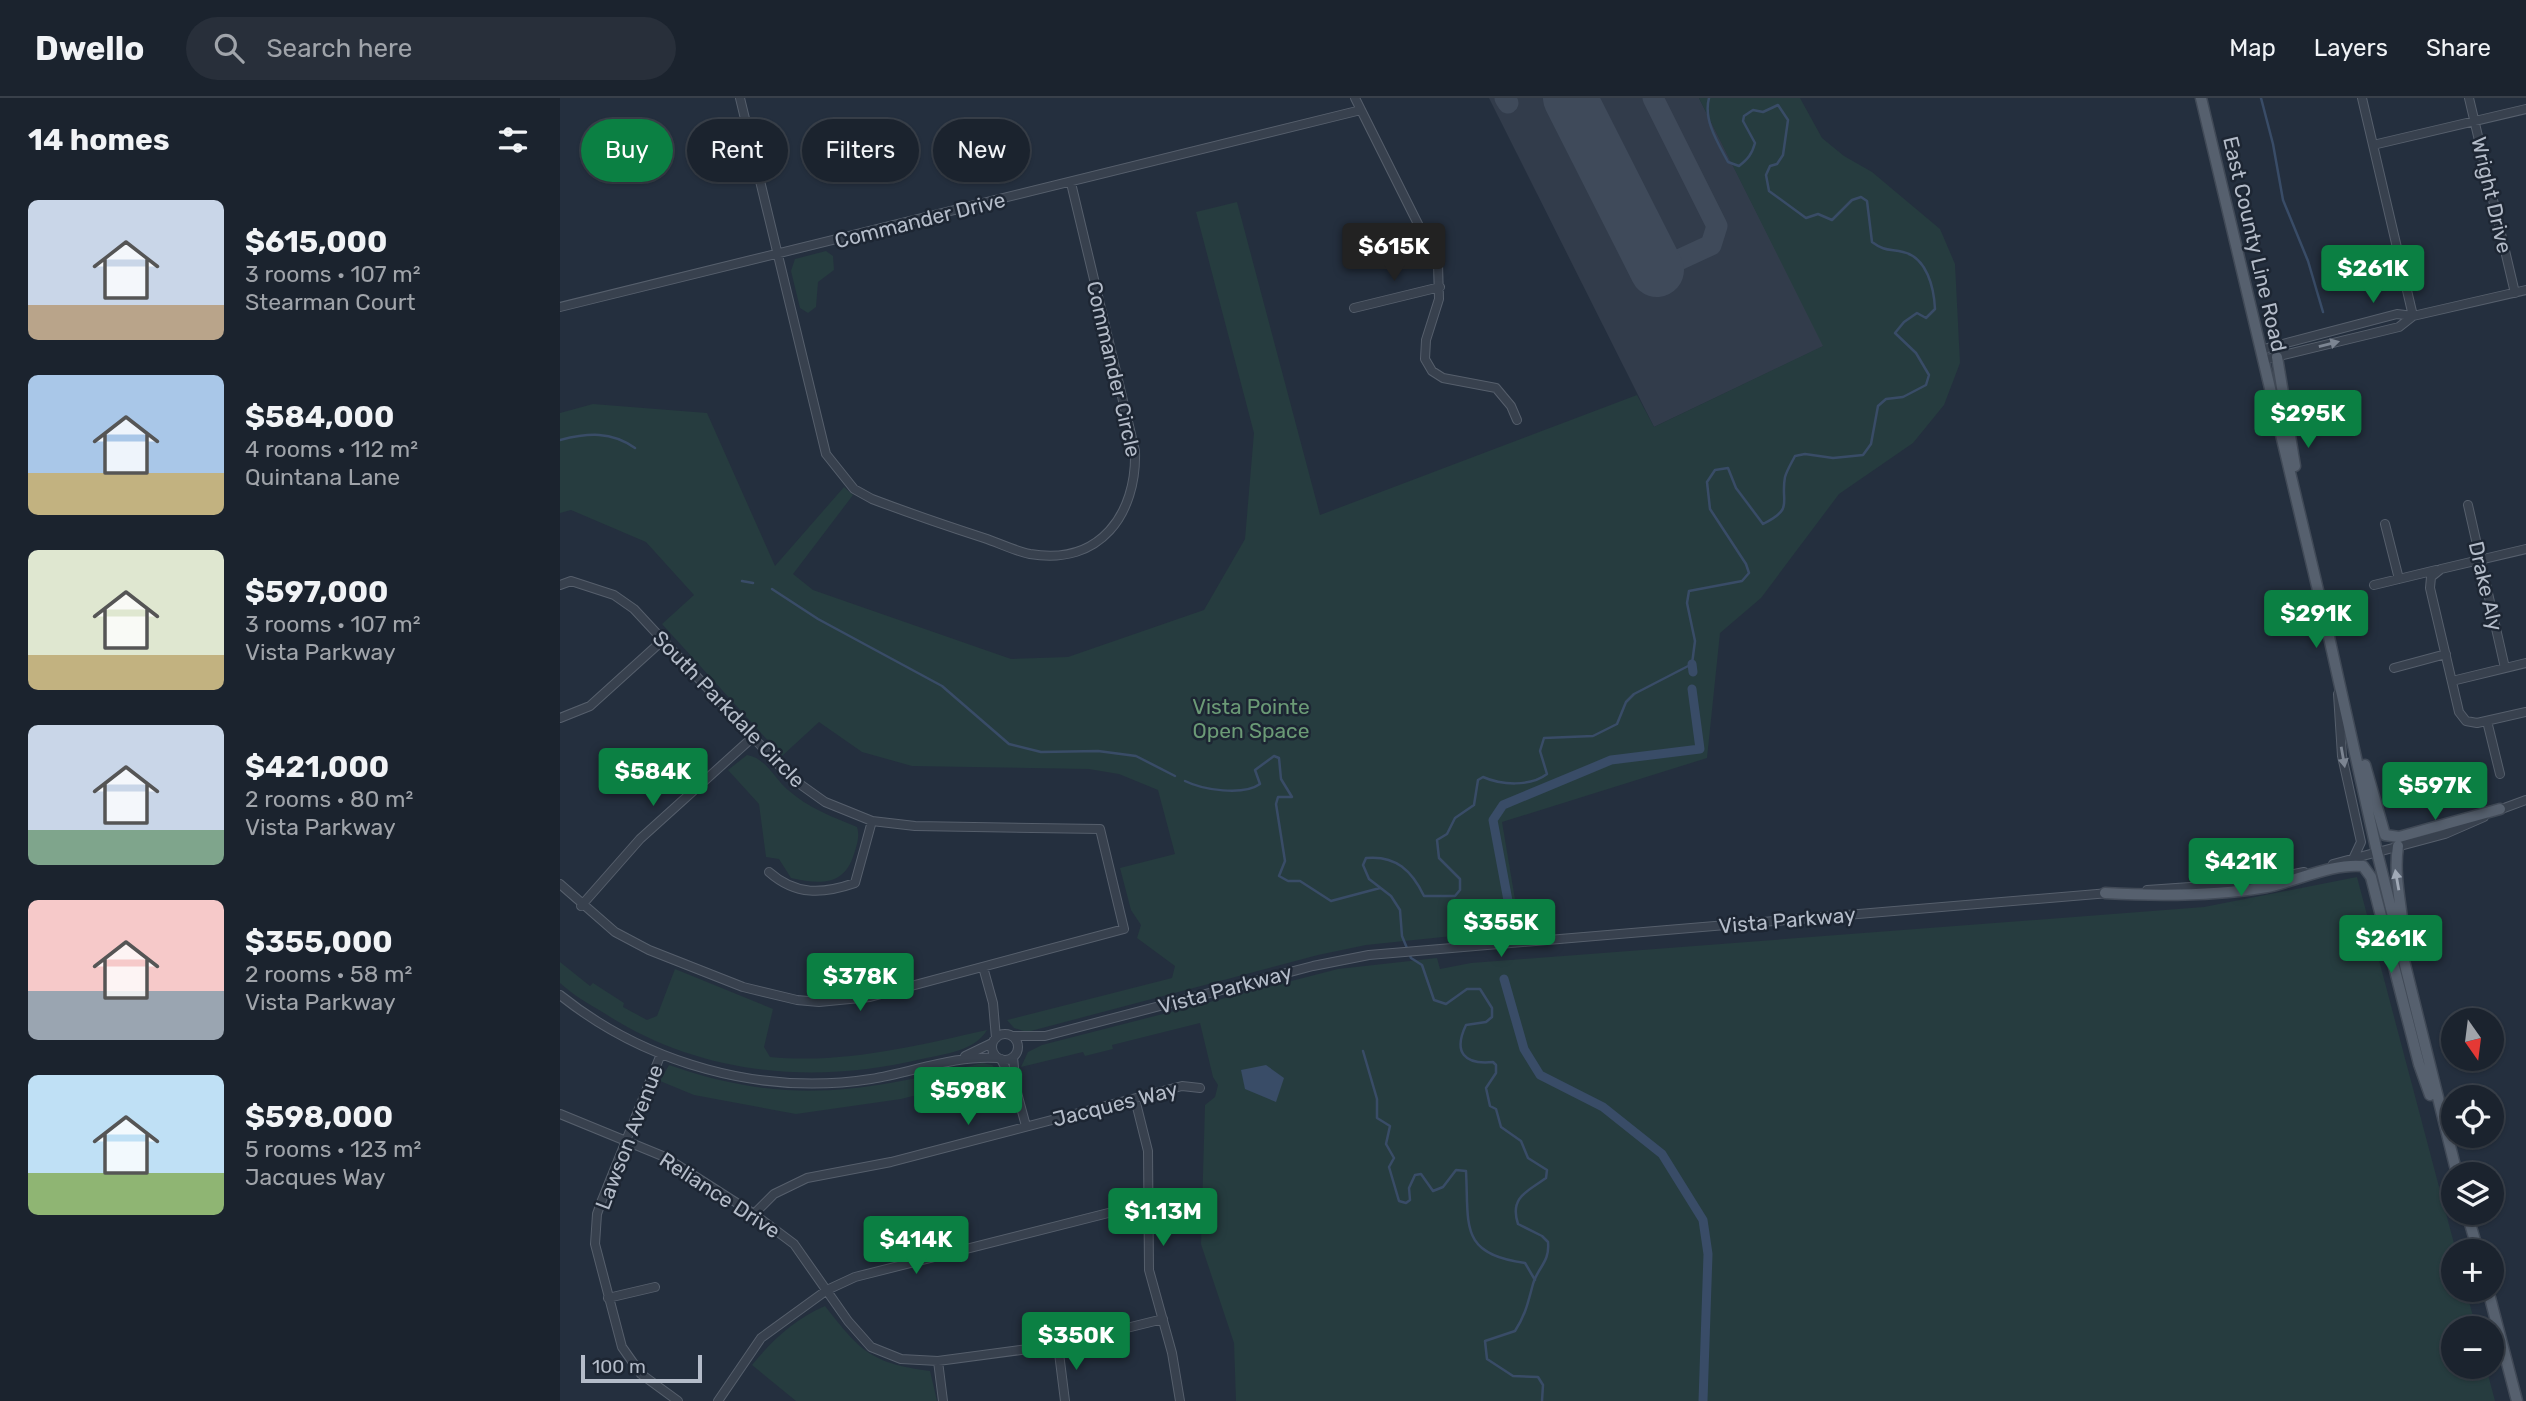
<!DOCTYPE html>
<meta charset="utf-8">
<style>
body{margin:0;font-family:Rubik,sans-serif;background:#282f3a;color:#f1f3f6;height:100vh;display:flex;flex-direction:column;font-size:26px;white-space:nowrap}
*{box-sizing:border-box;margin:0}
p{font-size:23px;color:#a0a4aa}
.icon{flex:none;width:38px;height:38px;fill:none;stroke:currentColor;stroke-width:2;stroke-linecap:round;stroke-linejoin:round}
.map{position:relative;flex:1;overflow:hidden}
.sheet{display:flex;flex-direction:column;background:#1b232e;width:560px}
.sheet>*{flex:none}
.hud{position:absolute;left:21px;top:21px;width:665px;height:63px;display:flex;gap:14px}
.needle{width:46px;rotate:166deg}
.fabs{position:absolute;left:1881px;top:910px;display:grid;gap:14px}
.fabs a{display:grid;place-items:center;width:63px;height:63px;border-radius:50%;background:#1b232e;box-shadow:0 2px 5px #0004,0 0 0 2px #39404a;font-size:35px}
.scale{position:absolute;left:21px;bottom:18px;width:121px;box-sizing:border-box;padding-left:7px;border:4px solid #b4bcc9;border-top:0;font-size:19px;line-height:24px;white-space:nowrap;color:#b4bcc9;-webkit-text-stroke:5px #1d2633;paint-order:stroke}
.price{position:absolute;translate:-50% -60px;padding:0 16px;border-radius:7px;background:#0b8043;color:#fff;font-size:23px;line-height:46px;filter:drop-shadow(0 2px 4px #0008)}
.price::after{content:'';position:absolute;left:50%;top:42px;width:21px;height:16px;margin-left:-10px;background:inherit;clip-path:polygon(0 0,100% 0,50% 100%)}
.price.active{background:#222;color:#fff}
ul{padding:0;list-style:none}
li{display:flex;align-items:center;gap:21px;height:175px;padding:0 28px}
li span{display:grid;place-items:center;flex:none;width:196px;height:140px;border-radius:10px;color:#555}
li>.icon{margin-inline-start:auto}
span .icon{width:84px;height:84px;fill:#fffc;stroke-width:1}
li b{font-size:30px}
h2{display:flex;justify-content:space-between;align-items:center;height:84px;padding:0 28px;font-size:30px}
.chip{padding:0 24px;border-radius:32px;background:#1b232e;box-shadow:0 2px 5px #0004,0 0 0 2px #39404a;font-size:24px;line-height:63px}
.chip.active{background:#0b8043;color:#fff}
header{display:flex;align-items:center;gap:42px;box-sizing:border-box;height:98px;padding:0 35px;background:#1b232e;border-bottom:2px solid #39404a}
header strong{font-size:33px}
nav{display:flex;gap:38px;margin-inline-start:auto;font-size:24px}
.search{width:490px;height:63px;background:#282f3a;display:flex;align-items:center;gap:18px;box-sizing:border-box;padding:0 24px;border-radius:38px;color:#a0a4aa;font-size:26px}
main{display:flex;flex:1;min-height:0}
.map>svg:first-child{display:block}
.airport{fill:#323c4b}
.green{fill:#263c3f}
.water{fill:#394c67}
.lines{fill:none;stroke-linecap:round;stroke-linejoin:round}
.stream{stroke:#394c67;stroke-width:2.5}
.canal{stroke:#394c67;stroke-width:9}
.taxiway{stroke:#3f4a5a;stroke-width:21}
.runway{stroke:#3f4a5a;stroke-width:54}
.minor-casing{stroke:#565f6c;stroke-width:10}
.major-casing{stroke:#414a57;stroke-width:13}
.minor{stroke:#38414e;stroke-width:8}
.major{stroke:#56606e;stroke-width:10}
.oneway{fill:#7c8592}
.oneway2{fill:#a1aab7}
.labels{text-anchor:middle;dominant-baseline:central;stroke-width:5;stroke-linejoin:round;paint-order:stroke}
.street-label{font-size:21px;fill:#b4bcc9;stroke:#1d2633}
.park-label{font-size:21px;fill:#6b9a76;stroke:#1d2633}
</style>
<header>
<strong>Dwello</strong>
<div class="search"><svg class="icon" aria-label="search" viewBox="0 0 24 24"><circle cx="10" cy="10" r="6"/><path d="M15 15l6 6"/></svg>Search here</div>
<nav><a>Map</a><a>Layers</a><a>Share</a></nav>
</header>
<main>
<section class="sheet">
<h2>14 homes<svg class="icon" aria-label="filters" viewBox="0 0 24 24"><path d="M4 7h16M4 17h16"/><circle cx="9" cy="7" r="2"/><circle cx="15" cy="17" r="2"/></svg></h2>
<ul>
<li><span style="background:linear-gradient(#c9d6e8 75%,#b9a48a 0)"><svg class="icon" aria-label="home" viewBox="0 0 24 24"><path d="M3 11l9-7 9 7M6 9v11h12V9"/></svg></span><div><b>$615,000</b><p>3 rooms · 107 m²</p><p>Stearman Court</p></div></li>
<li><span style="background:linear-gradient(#a9c7e8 70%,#c2b280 0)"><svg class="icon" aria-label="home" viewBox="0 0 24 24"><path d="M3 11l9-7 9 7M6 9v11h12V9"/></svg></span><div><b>$584,000</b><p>4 rooms · 112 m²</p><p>Quintana Lane</p></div></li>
<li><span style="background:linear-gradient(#dfe7d0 75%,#c2b280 0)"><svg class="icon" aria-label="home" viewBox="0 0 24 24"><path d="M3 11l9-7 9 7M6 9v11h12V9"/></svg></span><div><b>$597,000</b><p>3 rooms · 107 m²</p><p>Vista Parkway</p></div></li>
<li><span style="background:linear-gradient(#c9d6e8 75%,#7fa58c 0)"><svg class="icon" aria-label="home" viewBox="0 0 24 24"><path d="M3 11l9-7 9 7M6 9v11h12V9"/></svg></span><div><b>$421,000</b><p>2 rooms · 80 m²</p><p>Vista Parkway</p></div></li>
<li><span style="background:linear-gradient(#f6c9c9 65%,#9aa5b1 0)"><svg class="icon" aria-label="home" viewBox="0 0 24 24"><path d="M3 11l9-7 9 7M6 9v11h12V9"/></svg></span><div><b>$355,000</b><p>2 rooms · 58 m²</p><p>Vista Parkway</p></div></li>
<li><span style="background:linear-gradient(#bfe0f5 70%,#8fb573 0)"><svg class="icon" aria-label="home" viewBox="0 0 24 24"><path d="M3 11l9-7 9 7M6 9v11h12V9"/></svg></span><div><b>$598,000</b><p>5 rooms · 123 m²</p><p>Jacques Way</p></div></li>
</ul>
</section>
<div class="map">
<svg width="1966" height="1303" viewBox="0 0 1966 1303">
<rect width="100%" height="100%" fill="#242f3e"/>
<path class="airport" d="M929,0H1139L1264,248L1094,329Z"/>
<path class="green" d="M1139,0H1240L1262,40L1284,58L1312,74L1380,131L1395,166L1400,265L1384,307L1353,345L1279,396L1201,500L1160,535L1147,660L942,724L960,831L806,847L758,857L467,934L454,930L447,922L612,880L615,868L577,840L581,827L571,812L560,770L615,756L598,692L559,676L529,671L352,668L302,654L259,624L222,658L102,526L134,497L86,444L11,412L0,415V315L33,306L147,315L215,468L284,389L293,397L233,476L253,492L451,561L508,559L644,512L685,441L694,335L636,114L677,104L760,417L1077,297L1094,329L1263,248Z
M266,153L273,158L274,172L258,184L256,209L248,215L240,210L231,173L235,161Z
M187,657C206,660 214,680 228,692C248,710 273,719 297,729C300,739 297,746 294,756C284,789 259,786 231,780L219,761L206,759L199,706L168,672Z
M1797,779L1896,1153L1894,1192H1906L1916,1230H1894V1269H1926L1935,1303H676L674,1245L641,1146L645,1007L655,999L658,987L653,979L640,925L552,947L553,951L525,958L523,954L461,969L468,954L482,947L778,871L877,860L880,871L911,865L1644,809Z
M0,864L30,888L33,885L64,905L63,909L87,922L97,918L115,871L213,911L204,949L210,959C285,966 355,948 427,932C415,953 384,956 362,961C253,987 139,977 44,915C29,906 13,897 0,885Z
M422,965L432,967L441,976L341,1001L236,1016L134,997L100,983L109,967C229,1009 306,993 422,965Z
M265,1208C301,1254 311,1265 370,1273L377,1303H236L192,1267C212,1242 235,1221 265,1208Z"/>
<path class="water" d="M706,967L724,980L716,1004L685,991L681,972Z"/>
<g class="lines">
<path class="stream" d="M1701,0L1713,46L1723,102L1748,163L1763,214
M0,342C28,335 51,333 75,350
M182,483L193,485
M212,491L258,521L382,588L449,646L481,654L538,653L576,658L615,678
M625,683C643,692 683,698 700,686L695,672L714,658L719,660L721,681L732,699H718L716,706L725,763L719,778L728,783H740L771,803L820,790
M803,953L817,1001V1020L830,1028L826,1046L834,1060L829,1069L839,1103L846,1105L850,1102L849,1090L855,1077L861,1076L873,1093L883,1089L896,1072L906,1073C909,1128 899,1156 965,1165L975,1182
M982,1303L983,1287L978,1279L953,1278L927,1261L925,1243L955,1233C966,1216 968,1204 973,1186C978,1169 990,1164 988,1144L982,1138L958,1126C949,1099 968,1093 986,1080L987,1072L968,1060L961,1043L941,1029L936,1011L930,1008L926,990L936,975V967L933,964C904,967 893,954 906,927L926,924L932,919V910L920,891H907L886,906L874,902L862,867L851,860L842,838L840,812L831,798L809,781L803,767L806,760C836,757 852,773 864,798H895L900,792V781L879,760L877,742L887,736L895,720L914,707L918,682L923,679C941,687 970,689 987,676L980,653L984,640L1033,638L1057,626L1066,604L1074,596L1132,566L1135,543L1127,505L1129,493L1182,483L1189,475L1186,466L1150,411L1147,384L1155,372L1168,370L1176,390L1203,426C1235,410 1220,405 1225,379C1227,372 1232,364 1235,358L1245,356L1273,360L1303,357L1311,346L1318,308L1326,301L1343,299L1366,287L1369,277L1356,255L1335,235L1344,224L1357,215L1366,220L1375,211C1374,190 1367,159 1343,154C1329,151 1324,153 1312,144L1307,103L1301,99L1292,102L1272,122L1258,116L1246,120L1209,93L1206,77L1210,68L1217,66L1223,57L1228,22L1218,7L1203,14L1193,12L1184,18L1183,23L1195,45C1192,56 1188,61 1179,68L1168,64C1158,45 1143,22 1149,0"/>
<path class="canal" d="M1132,566L1133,574
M949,808L933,722L943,707L1051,662L1140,651L1132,591
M944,881L964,951L980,977L1043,1009L1102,1056L1143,1122L1148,1156L1143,1303"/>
<path class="taxiway" d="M945,0L948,5
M1093,0L1157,128L1151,147L1097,172"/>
<path class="runway" d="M1010,0L1097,172"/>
<defs>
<path id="minor" d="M180,0L266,356L294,391L312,401C349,415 387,428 424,440C439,445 455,453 470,456C540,468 577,416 575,353L511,85
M795,0L878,166L879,201L866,242L865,261L872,273L883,280L936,290L951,308L957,322
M1802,0L1853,218
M1909,0L1955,195
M1813,47L1966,11
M0,209L801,12
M794,210L880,189
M1700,252L1837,216L1853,218L1966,192
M1703,262L1839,229L1853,218
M1908,407L1945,570
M1825,426L1839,481
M1966,451L1881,471L1871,479L1870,490L1899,614L1906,623L1917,625L1966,614
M0,487L11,483L54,497L74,511L230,679L265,704L312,723L355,728L540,731L564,831L310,899L259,904L237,902L183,889L89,852L55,834L0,786
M1814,487L1876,472
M1834,570L1886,556
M1892,583L1966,565
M1778,596L1782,658L1801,744L1793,761
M0,620L30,608L103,542
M1927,623L1940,676
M1936,713L1966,702
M1773,766L1885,736L1924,719
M209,774C236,798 263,796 295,785L312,723
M1587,792L1688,785L1744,774
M21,808L80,741L193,639
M423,869L433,905L436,940
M0,897C86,966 202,998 311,981C354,974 394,957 438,960
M432 949a13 13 0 1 1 26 0a13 13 0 1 1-26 0Z
M452,938H485L753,868L809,857L1549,795
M101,956L42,1102L37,1116L35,1146L62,1249L81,1276L118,1303
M405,958L432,945
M453,959L456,991L466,1028
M441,961L453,985
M575,1001L588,1053L589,1172L612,1255L620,1303
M0,1016L105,1059L194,1116L234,1146L288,1223L311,1249L341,1261L378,1263L498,1247L603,1221
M194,1116L214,1096L247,1080L331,1064L622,988L640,990
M48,1200L95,1189
M498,1247L505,1303
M378,1263L383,1303
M158,1303L201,1240L267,1192L295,1179L576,1108H587"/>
<path id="major" d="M1641,0L1767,530L1817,754L1897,1076
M1717,259L1735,368
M1805,667L1825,737L1839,739L1940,711
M1838,748C1833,780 1843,812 1844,844
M1545,795C1599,798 1654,798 1707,789C1737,783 1772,765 1803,768L1811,779L1859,966L1870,997
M1907,1115L1918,1153
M1928,1192L1957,1303"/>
</defs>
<use href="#minor" class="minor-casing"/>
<use href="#major" class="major-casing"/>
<use href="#minor" class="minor"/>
<use href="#major" class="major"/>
</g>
<defs><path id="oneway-solid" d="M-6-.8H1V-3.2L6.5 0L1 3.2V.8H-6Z" transform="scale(1.75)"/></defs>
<g class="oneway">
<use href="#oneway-solid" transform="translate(1769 246) rotate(-14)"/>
<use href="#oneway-solid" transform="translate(1783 659) rotate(80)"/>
</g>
<use class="oneway2" href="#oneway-solid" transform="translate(1837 782) rotate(-100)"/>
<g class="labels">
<g class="street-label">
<text transform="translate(1932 97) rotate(77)">Wright Drive</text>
<text transform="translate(360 122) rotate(-14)">Commander Drive</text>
<text transform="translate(1695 146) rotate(77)">East County Line Road</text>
<text transform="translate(554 271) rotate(77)">Commander Circle</text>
<text transform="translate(1926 488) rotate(77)">Drake Aly</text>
<text transform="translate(169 611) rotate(46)">South Parkdale Circle</text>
<text transform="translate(1227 822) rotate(-5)">Vista Parkway</text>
<text transform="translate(665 891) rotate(-15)">Vista Parkway</text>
<text transform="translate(555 1006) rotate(-14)">Jacques Way</text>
<text transform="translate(69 1039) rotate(-69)">Lawson Avenue</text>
<text transform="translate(160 1097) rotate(33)">Reliance Drive</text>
</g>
<g class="park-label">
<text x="691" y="608">Vista Pointe<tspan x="691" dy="24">Open Space</tspan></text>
</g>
</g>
</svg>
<div class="fabs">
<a><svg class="needle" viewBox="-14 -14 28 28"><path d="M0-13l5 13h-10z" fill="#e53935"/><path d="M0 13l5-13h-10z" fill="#a0a4aa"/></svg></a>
<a><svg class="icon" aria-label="locate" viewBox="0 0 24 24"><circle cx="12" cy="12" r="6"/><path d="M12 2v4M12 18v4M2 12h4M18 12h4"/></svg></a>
<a><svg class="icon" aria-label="layers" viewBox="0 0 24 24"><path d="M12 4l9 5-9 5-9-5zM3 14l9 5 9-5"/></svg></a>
<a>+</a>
<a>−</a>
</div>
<div class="scale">100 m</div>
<b class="price active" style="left:834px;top:185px">$615K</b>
<b class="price" style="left:1813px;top:207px">$261K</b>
<b class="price" style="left:1748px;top:352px">$295K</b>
<b class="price" style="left:1756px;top:552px">$291K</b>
<b class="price" style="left:93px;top:710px">$584K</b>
<b class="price" style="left:1875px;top:724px">$597K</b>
<b class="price" style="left:1681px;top:800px">$421K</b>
<b class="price" style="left:941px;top:861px">$355K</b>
<b class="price" style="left:1831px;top:877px">$261K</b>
<b class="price" style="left:300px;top:915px">$378K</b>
<b class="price" style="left:408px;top:1029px">$598K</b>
<b class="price" style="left:603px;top:1150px">$1.13M</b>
<b class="price" style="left:356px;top:1178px">$414K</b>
<b class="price" style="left:516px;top:1274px">$350K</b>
<div class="hud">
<a class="chip active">Buy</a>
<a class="chip">Rent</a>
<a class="chip">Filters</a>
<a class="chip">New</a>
</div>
</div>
</main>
